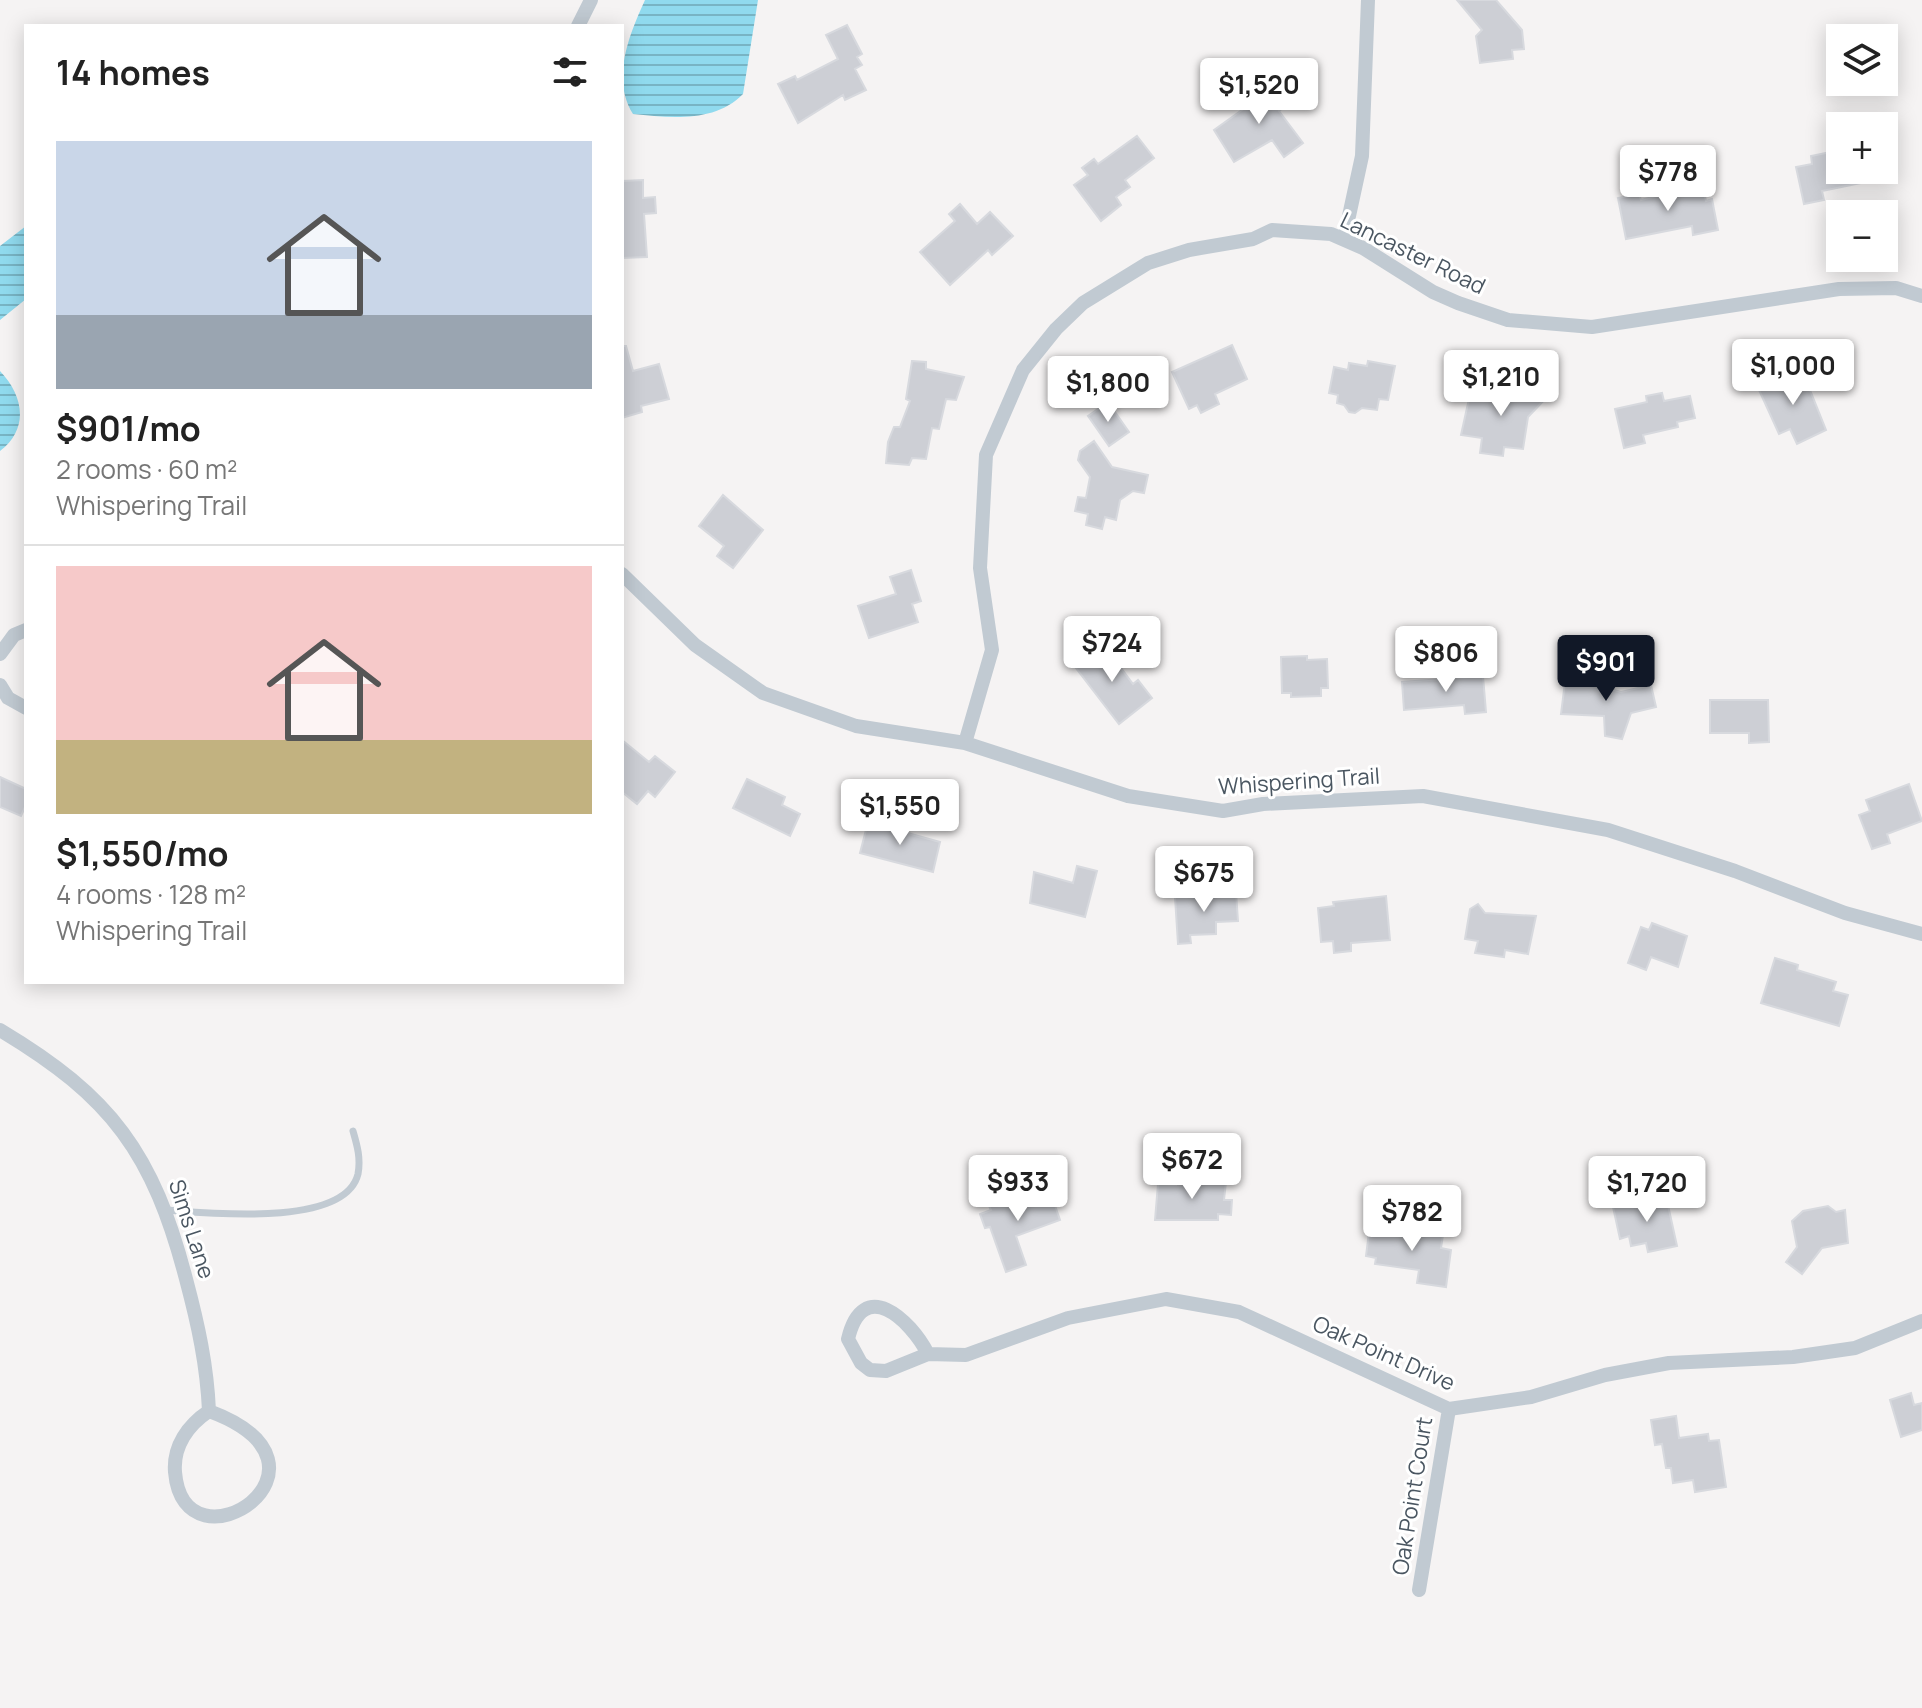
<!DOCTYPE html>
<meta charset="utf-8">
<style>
body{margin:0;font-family:Manrope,sans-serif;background:#f2f2f2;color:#222;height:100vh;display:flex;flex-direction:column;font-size:30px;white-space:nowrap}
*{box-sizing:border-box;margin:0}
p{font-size:26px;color:#767676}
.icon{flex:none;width:44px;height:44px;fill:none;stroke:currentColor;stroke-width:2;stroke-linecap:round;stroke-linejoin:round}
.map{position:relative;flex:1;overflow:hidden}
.drawer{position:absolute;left:24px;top:24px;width:600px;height:960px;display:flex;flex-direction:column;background:#fff;border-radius:0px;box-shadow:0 4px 20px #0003}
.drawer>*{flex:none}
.buttons{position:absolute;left:1826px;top:24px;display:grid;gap:16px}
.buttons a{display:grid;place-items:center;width:72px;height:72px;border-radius:0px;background:#fff;box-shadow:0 4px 20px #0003;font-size:40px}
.price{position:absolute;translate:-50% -68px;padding:0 18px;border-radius:8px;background:#fff;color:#222;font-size:26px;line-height:52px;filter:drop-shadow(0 2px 4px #0008)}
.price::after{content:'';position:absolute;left:50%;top:48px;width:24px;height:18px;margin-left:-12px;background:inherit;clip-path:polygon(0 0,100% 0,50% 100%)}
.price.current{background:#111827;color:#fff}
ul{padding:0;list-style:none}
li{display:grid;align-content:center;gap:16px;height:424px;padding:0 32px}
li+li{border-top:2px solid #e0e0e0}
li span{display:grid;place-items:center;height:248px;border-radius:0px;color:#555}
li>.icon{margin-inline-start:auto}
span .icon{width:144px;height:144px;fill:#fffc;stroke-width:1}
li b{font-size:34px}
h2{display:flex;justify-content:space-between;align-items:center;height:96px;padding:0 32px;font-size:34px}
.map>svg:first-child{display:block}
.water{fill:url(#water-rules)}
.building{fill:#cdcfd5;stroke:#d7d9de;stroke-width:2}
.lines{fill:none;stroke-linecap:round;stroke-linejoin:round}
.lane{stroke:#c1cad2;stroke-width:7}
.street{stroke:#c1cad2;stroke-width:14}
.labels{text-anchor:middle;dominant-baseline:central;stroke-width:6;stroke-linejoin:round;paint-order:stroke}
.street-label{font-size:22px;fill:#4a5661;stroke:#fff}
</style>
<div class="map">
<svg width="1922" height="1708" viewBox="0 0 1922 1708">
<defs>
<pattern id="water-rules" width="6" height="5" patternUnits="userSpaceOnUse" patternTransform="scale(2)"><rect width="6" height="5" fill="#90daee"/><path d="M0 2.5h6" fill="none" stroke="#78b4c4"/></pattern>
</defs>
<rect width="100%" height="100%" fill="#f5f3f3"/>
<path class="water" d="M645,0H758L743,94C715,123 670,118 633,114C611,79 629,35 645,0Z
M26,226V299L0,320V246Z
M0,371C23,395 30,428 0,451Z"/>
<path class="building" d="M1457,0H1496L1522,30L1524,49L1512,50L1513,59L1480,63L1476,36L1482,30Z
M847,25L862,54L857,57L862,65L855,69L866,90L845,100L843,95L798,123L778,84L795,76L797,80L838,59L826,35Z
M1266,77L1284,107L1279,111L1303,143L1284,157L1272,140L1234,162L1214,130L1260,97L1252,87Z
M1137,136L1154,158L1125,180L1130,187L1116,197L1121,205L1101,221L1074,185L1088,175L1082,168L1094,159L1098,164Z
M1840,150V170H1859L1861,183L1822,191L1824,200L1804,204L1796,167L1812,164L1811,156Z
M643,180V198L655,197L656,213L644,214L647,257L622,258V181Z
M1702,184L1706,201L1712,199L1718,230L1693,235L1692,226L1626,239L1618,198L1639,194L1641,200Z
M960,204L977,224L990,212L1013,236L992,255L988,250L950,285L920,252L955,221L949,214Z
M1232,345L1247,379L1215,394L1219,404L1201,413L1197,405L1189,409L1172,372Z
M622,346H626L633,371L659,364L669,399L641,406L642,412L622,418Z
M912,361L926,362V369L964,377L956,400L946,399L939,429L932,428L926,459L912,458L909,465L886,463L888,442L894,427H900L910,401L906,399Z
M1368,361L1395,366L1388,400L1379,399L1377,410L1362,408L1355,413L1349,412L1344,405L1337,403L1338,395L1329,393L1334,367L1348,370L1349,363L1367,366Z
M1802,370L1826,430L1797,444L1790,429L1779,434L1759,390Z
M1534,380L1549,395L1528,417L1523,449L1504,447L1503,456L1480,453L1482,438L1461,435L1472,385L1486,386L1496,396L1515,399Z
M1662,393L1664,401L1690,396L1695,418L1677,422L1678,427L1643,435L1645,443L1624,448L1615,409L1647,402L1646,396Z
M1108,402L1129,432L1109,446L1088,416Z
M1094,441L1112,467L1148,475L1144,493L1133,491L1120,500L1116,520L1105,517L1102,529L1086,525L1088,514L1075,511L1078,497L1086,498L1090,477L1078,460L1080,451Z
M723,495L763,530L733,568L717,556L724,546L699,526Z
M911,570L921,601L912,604L918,622L869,638L858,606L896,594L890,577Z
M1094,647L1102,657L1109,652L1133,684L1138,680L1152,698L1119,724L1072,663Z
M1307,656V660L1327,659L1328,688H1321V696L1291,697V693H1282L1281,657Z
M1483,676L1486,712L1465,714L1464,705L1404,710L1402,682Z
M1576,676L1597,680V685L1621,692L1651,685L1656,707L1631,713L1622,739L1605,736L1604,716L1561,714L1565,682H1574Z
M1710,700H1768L1769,742L1749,743V733H1710Z
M622,740L649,762L655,756L675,772L655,797L648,791L637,804L622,792Z
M0,777L26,789V805L21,816L0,807Z
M747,779L785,797L782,805L800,814L790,836L733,808Z
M1909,784L1922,821L1887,834L1890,843L1872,849L1859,815L1870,811L1866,800Z
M868,822L940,842L933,872L860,853Z
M1077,866L1097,871L1085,917L1030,903L1034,872L1073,883Z
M1217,892H1236L1238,921L1216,922V934L1190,935L1191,943L1178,944L1175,897L1217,895Z
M1386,896L1390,940L1351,943V951L1334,953L1333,941L1321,942L1318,908L1334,906L1333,902Z
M1478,904L1485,913L1536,916L1528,954L1505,950L1504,957L1475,953L1478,941L1465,939L1470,909Z
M1652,923L1687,936L1678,967L1651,957L1646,970L1628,963L1641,927L1649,930Z
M1775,958L1798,965L1797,970L1836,982L1833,991L1848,995L1839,1026L1761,1003Z
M1176,1178L1226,1182L1224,1200H1232L1231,1215L1218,1214V1220H1155L1158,1184L1176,1185Z
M1034,1187L1038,1198L1051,1194L1060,1220L1016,1236L1026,1265L1006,1272L990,1227L985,1228L980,1214L991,1210L988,1204Z
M1666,1196L1677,1246L1648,1252L1646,1243L1631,1246L1629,1236L1620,1239L1613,1207Z
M1828,1206L1836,1212L1845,1210L1848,1243L1822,1248L1802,1274L1786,1262L1797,1247L1792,1221L1803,1211Z
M1381,1226L1443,1235L1441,1248L1451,1250L1446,1287L1417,1283L1419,1270L1375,1264L1376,1258L1366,1256L1369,1232L1380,1234Z
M1911,1393L1914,1405L1922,1403V1430L1901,1437L1890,1400Z
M1676,1416L1679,1438L1708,1434L1709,1441L1719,1440L1726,1487L1695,1492L1693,1480L1673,1483L1671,1468H1666L1662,1444L1655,1445L1651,1420Z"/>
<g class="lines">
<path class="lane" d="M166,1210C207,1213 345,1228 358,1174C361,1158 357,1145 353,1131"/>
<path class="street" d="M578,26L591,0
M1344,239L1362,156L1368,0
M622,574L695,645L763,693L856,726L965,743L1128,796L1223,811L1263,804L1423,796L1608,830L1735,871L1845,913L1922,934
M0,654L14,635L26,630
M0,685L8,698L26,708
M965,743L992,650L980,568L986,455L1023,370L1056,329L1083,303L1148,263L1189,250L1253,239L1272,230L1331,234L1363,248L1433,292L1458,303L1508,320L1592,327L1839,289L1896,288L1922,296
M0,1030C112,1097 153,1153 186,1279C198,1324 207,1365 209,1411
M928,1354C910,1319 863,1276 848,1339L861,1363L870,1370L886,1371L928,1354L966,1355L1068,1318L1166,1299L1239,1312L1449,1409L1531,1397L1605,1375L1669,1363L1793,1357L1855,1348L1922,1321
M209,1411C358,1466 184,1579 175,1472C173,1446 188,1425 209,1411Z
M1419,1590L1449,1409"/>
</g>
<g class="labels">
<g class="street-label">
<text transform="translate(1413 253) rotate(26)">Lancaster Road</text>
<text transform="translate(1299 781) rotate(-4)">Whispering Trail</text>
<text transform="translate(192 1229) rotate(72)">Sims Lane</text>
<text transform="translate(1384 1353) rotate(24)">Oak Point Drive</text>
<text transform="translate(1412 1496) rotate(-81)">Oak Point Court</text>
</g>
</g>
</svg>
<div class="buttons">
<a><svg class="icon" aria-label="layers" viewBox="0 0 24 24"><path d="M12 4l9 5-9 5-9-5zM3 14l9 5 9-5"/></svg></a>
<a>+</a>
<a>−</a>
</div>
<b class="price" style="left:1259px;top:126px">$1,520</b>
<b class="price" style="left:1668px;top:213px">$778</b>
<b class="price" style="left:1793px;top:407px">$1,000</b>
<b class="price" style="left:1501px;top:418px">$1,210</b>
<b class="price" style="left:1108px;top:424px">$1,800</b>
<b class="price" style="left:1112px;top:684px">$724</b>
<b class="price" style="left:1446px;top:694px">$806</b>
<b class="price current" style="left:1606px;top:703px">$901</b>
<b class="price" style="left:900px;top:847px">$1,550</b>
<b class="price" style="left:1204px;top:914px">$675</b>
<b class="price" style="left:1192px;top:1201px">$672</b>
<b class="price" style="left:1018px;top:1223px">$933</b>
<b class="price" style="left:1647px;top:1224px">$1,720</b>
<b class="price" style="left:1412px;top:1253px">$782</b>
<section class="drawer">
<h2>14 homes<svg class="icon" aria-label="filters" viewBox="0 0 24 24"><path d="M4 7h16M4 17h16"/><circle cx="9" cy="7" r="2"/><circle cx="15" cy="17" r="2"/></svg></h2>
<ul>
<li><span style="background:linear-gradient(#c9d6e8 70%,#9aa5b1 0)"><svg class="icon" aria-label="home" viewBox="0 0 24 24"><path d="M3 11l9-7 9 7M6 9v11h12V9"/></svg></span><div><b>$901/mo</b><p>2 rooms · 60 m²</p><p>Whispering Trail</p></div></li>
<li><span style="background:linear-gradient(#f6c9c9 70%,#c2b280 0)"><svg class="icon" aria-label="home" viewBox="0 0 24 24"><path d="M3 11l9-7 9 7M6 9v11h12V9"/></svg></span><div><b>$1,550/mo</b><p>4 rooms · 128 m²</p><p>Whispering Trail</p></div></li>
</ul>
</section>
</div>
